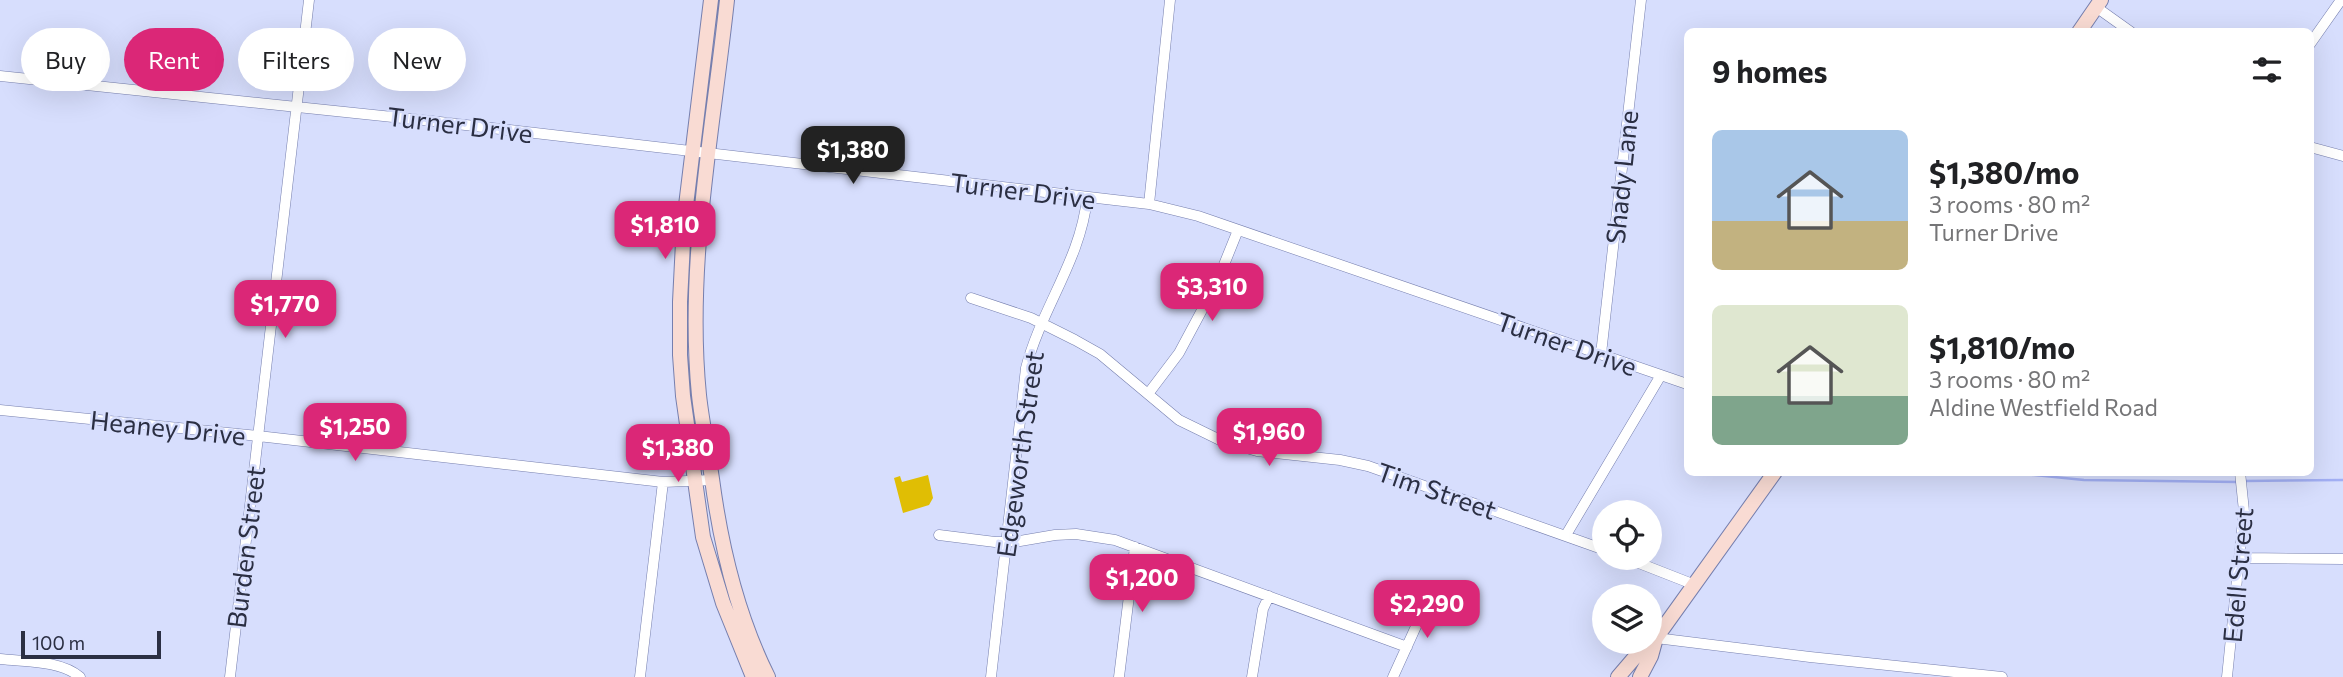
<!DOCTYPE html>
<meta charset="utf-8">
<style>
body{margin:0;font-family:Commissioner,sans-serif;background:#f6f6f6;color:#202124;height:100vh;display:flex;flex-direction:column;font-size:26px;white-space:nowrap}
*{box-sizing:border-box;margin:0}
p{font-size:23px;color:#757577}
.icon{flex:none;width:38px;height:38px;fill:none;stroke:currentColor;stroke-width:2;stroke-linecap:round;stroke-linejoin:round}
.map{position:relative;flex:1;overflow:hidden}
.side{position:absolute;left:1684px;top:28px;width:630px;height:448px;display:flex;flex-direction:column;background:#fff;border-radius:10px;box-shadow:0 7px 28px #0002}
.side>*{flex:none}
.top-card{position:absolute;left:21px;top:28px;width:665px;height:63px;display:flex;gap:14px}
.fabs{position:absolute;left:1592px;top:500px;display:grid;gap:14px}
.fabs a{display:grid;place-items:center;width:70px;height:70px;border-radius:50%;background:#fff;box-shadow:0 7px 28px #0002;font-size:35px}
.scale{position:absolute;left:21px;bottom:18px;width:140px;box-sizing:border-box;padding-left:7px;border:4px solid #2b2f43;border-top:0;font-size:19px;line-height:24px;white-space:nowrap;color:#2b2f43;-webkit-text-stroke:5px #d7defd;paint-order:stroke}
.price{position:absolute;translate:-50% -60px;padding:0 16px;border-radius:14px;background:#db2777;color:#fff;font-size:23px;line-height:46px;filter:drop-shadow(0 2px 4px #0008)}
.price::after{content:'';position:absolute;left:50%;top:42px;width:21px;height:16px;margin-left:-10px;background:inherit;clip-path:polygon(0 0,100% 0,50% 100%)}
.price.on{background:#222;color:#fff}
ul{padding:0;list-style:none}
li{display:flex;align-items:center;gap:21px;height:175px;padding:0 28px}
li span{display:grid;place-items:center;flex:none;width:196px;height:140px;border-radius:10px;color:#555}
li>.icon{margin-inline-start:auto}
span .icon{width:84px;height:84px;fill:#fffc;stroke-width:1}
li b{font-size:30px}
h2{display:flex;justify-content:space-between;align-items:center;height:84px;padding:0 28px;font-size:30px}
.pill{padding:0 24px;border-radius:32px;background:#fff;box-shadow:0 7px 28px #0002;font-size:24px;line-height:63px}
.pill.on{background:#db2777;color:#fff}
.map>svg:first-child{display:block}
.green{fill:#e0be04}
.lines{fill:none;stroke-linecap:round;stroke-linejoin:round}
.stream{stroke:#a2aff4;stroke-width:2.5}
.street-casing{stroke:#767fae;stroke-width:11}
.secondary-casing{stroke:#767fae;stroke-width:16}
.street{stroke:#fff;stroke-width:10}
.secondary{stroke:#f9dbd3;stroke-width:14}
.labels{text-anchor:middle;dominant-baseline:central;stroke-width:5;stroke-linejoin:round;paint-order:stroke}
.street-label{font-size:26px;fill:#2b2f43;stroke:#d7defd}
</style>
<div class="map">
<svg width="2343" height="677" viewBox="0 0 2343 677">
<rect width="100%" height="100%" fill="#d7defd"/>
<path class="green" d="M928,475L933,498L929,505L903,513L894,478L900,476L902,482Z"/>
<g class="lines">
<path class="stream" d="M2003,472L2084,480L2238,482
M2244,481L2343,480"/>
<defs>
<path id="street" d="M2096,7L2131,32
M2310,44L2341,0
M0,76L431,121L1149,204L1198,216L1687,384
M2310,147L2343,156
M1149,204L1170,0
M971,298L1031,318L1075,340L1100,354L1179,420L1222,441L1257,451L1340,460L1368,466L1605,550
M1601,354L1641,0
M1148,394L1179,353L1217,282L1238,230
M0,410L258,436L663,482L712,480
M939,535L995,542L1020,541L1055,535L1076,534L1115,540L1407,647
M1566,535L1661,375
M1626,558L1695,585
M2241,558L2343,559
M1656,638L1810,657L2002,677
M0,659C26,662 60,660 80,677
M230,677L309,0
M640,677L663,482
M991,677L1026,368C1041,309 1081,259 1087,198
M1119,677L1135,547
M1252,677L1263,609L1269,596
M1393,677L1433,589
M2227,677L2244,511L2240,472"/>
<path id="secondary" d="M711,0L684,222L680,302V355L683,396L703,537L723,603L753,677
M727,0C713,131 686,264 699,395C702,423 708,451 712,479C721,547 737,615 768,677
M2079,32L2101,0
M1618,677L1648,642
M1640,677L1651,656L1656,638L1775,472"/>
</defs>
<use href="#street" class="street-casing"/>
<use href="#secondary" class="secondary-casing"/>
<use href="#street" class="street"/>
<use href="#secondary" class="secondary"/>
</g>
<g class="labels">
<g class="street-label">
<text transform="translate(460 124) rotate(7)">Turner Drive</text>
<text transform="translate(1621 177) rotate(-84)">Shady Lane</text>
<text transform="translate(1023 190) rotate(7)">Turner Drive</text>
<text transform="translate(1567 343) rotate(19)">Turner Drive</text>
<text transform="translate(168 427) rotate(6)">Heaney Drive</text>
<text transform="translate(1019 454) rotate(-82)">Edgeworth Street</text>
<text transform="translate(1437 490) rotate(19)">Tim Street</text>
<text transform="translate(245 547) rotate(-83)">Burden Street</text>
<text transform="translate(2237 575) rotate(-85)">Edell Street</text>
</g>
</g>
</svg>
<div class="fabs">
<a><svg class="icon" aria-label="locate" viewBox="0 0 24 24"><circle cx="12" cy="12" r="6"/><path d="M12 2v4M12 18v4M2 12h4M18 12h4"/></svg></a>
<a><svg class="icon" aria-label="layers" viewBox="0 0 24 24"><path d="M12 4l9 5-9 5-9-5zM3 14l9 5 9-5"/></svg></a>
</div>
<div class="scale">100 m</div>
<b class="price on" style="left:853px;top:186px">$1,380</b>
<b class="price" style="left:665px;top:261px">$1,810</b>
<b class="price" style="left:1212px;top:323px">$3,310</b>
<b class="price" style="left:285px;top:340px">$1,770</b>
<b class="price" style="left:355px;top:463px">$1,250</b>
<b class="price" style="left:1269px;top:468px">$1,960</b>
<b class="price" style="left:678px;top:484px">$1,380</b>
<b class="price" style="left:1142px;top:614px">$1,200</b>
<b class="price" style="left:1427px;top:640px">$2,290</b>
<div class="top-card">
<a class="pill">Buy</a>
<a class="pill on">Rent</a>
<a class="pill">Filters</a>
<a class="pill">New</a>
</div>
<section class="side">
<h2>9 homes<svg class="icon" aria-label="filters" viewBox="0 0 24 24"><path d="M4 7h16M4 17h16"/><circle cx="9" cy="7" r="2"/><circle cx="15" cy="17" r="2"/></svg></h2>
<ul>
<li><span style="background:linear-gradient(#a9c7e8 65%,#c2b280 0)"><svg class="icon" aria-label="home" viewBox="0 0 24 24"><path d="M3 11l9-7 9 7M6 9v11h12V9"/></svg></span><div><b>$1,380/mo</b><p>3 rooms · 80 m²</p><p>Turner Drive</p></div></li>
<li><span style="background:linear-gradient(#dfe7d0 65%,#7fa58c 0)"><svg class="icon" aria-label="home" viewBox="0 0 24 24"><path d="M3 11l9-7 9 7M6 9v11h12V9"/></svg></span><div><b>$1,810/mo</b><p>3 rooms · 80 m²</p><p>Aldine Westfield Road</p></div></li>
</ul>
</section>
</div>
